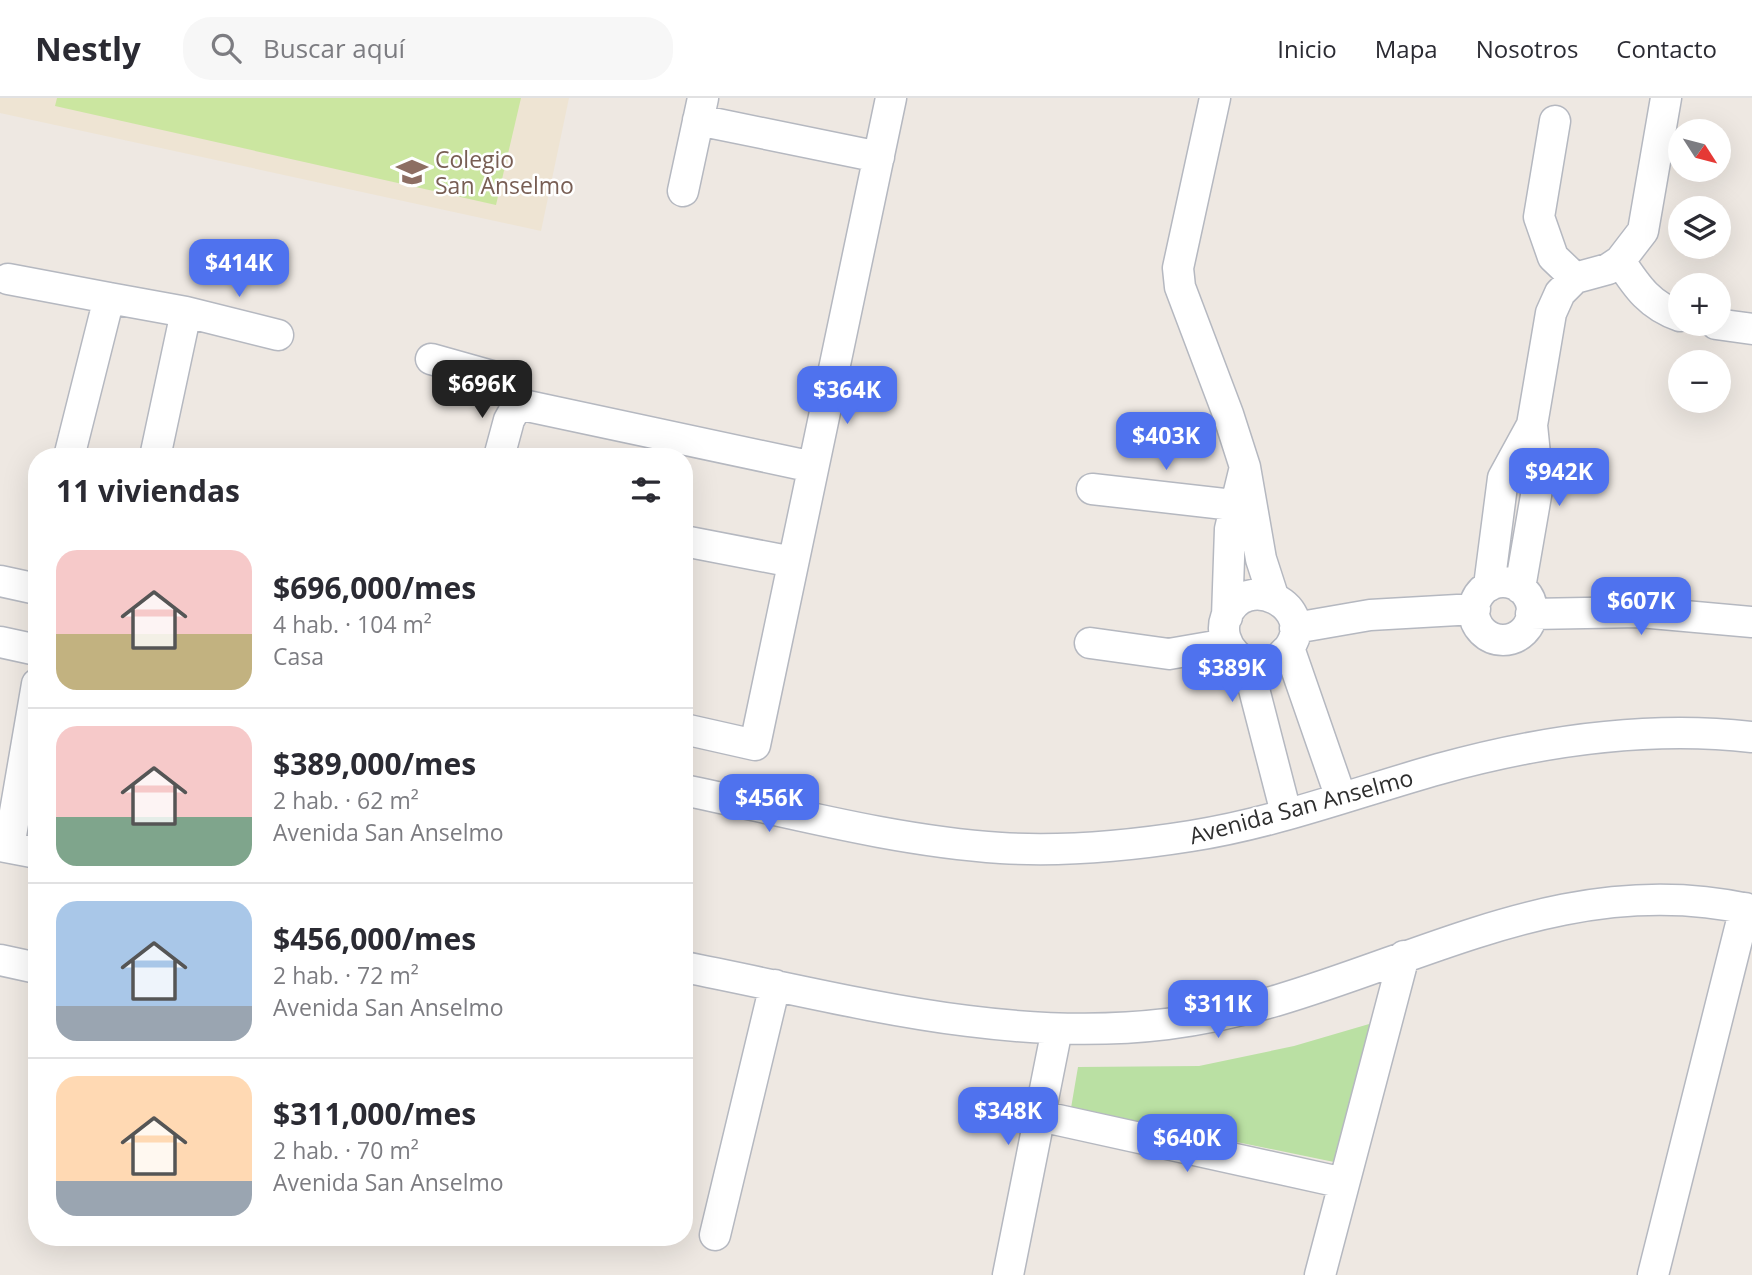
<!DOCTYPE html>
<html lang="es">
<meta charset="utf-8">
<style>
body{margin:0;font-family:"Open Sans",sans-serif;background:#f7f7f7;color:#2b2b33;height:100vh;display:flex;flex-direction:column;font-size:26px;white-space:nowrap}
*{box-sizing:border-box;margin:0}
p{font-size:23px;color:#7c7c81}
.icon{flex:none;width:38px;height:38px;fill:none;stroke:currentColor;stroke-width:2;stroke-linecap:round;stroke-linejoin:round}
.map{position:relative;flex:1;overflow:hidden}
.sheet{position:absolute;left:28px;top:350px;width:665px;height:798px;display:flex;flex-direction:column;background:#fff;border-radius:28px;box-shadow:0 7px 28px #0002}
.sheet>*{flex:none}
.needle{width:46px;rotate:126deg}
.fabs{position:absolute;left:1668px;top:21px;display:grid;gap:14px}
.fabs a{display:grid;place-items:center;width:63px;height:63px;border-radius:50%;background:#fff;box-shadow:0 7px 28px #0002;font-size:35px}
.price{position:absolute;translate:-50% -60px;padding:0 16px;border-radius:14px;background:#4f72ee;color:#fff;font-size:23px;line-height:46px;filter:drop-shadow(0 2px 4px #0008)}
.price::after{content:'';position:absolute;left:50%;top:42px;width:21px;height:16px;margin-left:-10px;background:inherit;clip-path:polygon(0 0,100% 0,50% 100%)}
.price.selected{background:#222;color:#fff}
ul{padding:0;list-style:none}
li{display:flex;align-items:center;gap:21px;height:175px;padding:0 28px}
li+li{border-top:2px solid #e1e1e2}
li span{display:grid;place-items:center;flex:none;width:196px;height:140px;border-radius:21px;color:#555}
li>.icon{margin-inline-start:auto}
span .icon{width:84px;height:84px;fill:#fffc;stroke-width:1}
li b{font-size:30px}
h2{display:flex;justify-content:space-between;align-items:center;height:84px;padding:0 28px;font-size:30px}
header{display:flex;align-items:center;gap:42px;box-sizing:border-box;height:98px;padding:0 35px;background:#fff;border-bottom:2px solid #e1e1e2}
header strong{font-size:33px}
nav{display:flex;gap:38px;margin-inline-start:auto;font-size:24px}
.search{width:490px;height:63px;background:#f7f7f7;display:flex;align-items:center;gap:18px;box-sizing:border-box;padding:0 24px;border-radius:28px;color:#7c7c81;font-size:26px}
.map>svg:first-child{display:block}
.education{fill:#eee4d3}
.green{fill:#bae0a3}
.pitch{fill:#cbe6a0}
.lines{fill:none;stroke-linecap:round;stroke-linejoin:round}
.minor-casing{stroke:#b5b8c0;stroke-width:33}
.minor{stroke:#fff;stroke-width:30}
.labels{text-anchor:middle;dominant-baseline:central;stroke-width:5;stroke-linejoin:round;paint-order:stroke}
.education-label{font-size:23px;fill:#785e54;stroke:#fff;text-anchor:start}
.street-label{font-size:23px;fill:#2e2e2e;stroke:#fff}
</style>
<header>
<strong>Nestly</strong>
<div class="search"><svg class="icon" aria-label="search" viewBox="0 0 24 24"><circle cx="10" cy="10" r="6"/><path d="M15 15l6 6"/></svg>Buscar aquí</div>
<nav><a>Inicio</a><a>Mapa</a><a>Nosotros</a><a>Contacto</a></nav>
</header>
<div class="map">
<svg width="1752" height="1177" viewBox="0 0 1752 1177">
<rect width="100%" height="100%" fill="#eee8e2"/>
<path class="education" d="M0,0H569L541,133L0,15Z"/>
<path class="green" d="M1376,924L1334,1064L1071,1010L1078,969L1199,968L1294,948Z"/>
<path class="pitch" d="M57,0H521L496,107L55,8Z"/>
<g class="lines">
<defs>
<path id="minor" d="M1215,0L1178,170L1180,189L1228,316L1245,369L1261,461L1273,498
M698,22L879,59
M1555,23L1539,119L1553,159L1575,180
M683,93L703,0
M1620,163C1637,189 1650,208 1680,218
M8,181L109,200
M186,214L278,237
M1716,226L1752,231
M431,261L495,279L506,286L518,306L813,369
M69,359L109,200L186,214L155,359
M499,359L509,322L518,306
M1092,391L1233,407
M684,443L793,464
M0,483L37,491
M1474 513a29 29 0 1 1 58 0a29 29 0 1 1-58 0Z
M1489,488L1503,380L1532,327
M1520,490L1538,386L1532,327L1551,215L1560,195L1575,180L1608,171L1620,163L1643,133L1666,0
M1531,516L1640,514L1752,524
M1227,519L1230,431L1244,373
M1295,530L1370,517L1475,511
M0,544L37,552
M1090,545L1169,556L1227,546
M1289,550C1284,555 1278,562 1272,564C1245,576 1216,546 1226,519C1245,471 1318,509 1289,550L1341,700
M1247,564L1286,715
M684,631L755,647L891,0
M684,692C789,714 894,743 1001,750C1064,754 1128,748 1191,738C1275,725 1357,694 1439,671C1540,643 1647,627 1752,639
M0,748L37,755
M9,749L37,586
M0,862L37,870
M684,869C843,900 1003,946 1167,926C1367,902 1539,763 1752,812
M1040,1018L1344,1085
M715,1137L775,887
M1008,1177L1057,931
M1320,1177L1404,858
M1653,1177L1745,810"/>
</defs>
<use href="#minor" class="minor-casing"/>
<use href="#minor" class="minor"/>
</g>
<defs>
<symbol id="school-bare" viewBox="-9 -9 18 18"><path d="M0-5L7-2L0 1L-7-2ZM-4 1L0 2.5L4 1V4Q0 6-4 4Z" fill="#8d6e63" stroke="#fff" stroke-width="2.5" paint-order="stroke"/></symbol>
</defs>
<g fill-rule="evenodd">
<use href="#school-bare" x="390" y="52" width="44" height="44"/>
</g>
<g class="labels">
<g class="education-label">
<text x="435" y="61">Colegio<tspan x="435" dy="26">San Anselmo</tspan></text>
</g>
<g class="street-label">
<text transform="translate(1301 708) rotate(-15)">Avenida San Anselmo</text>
</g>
</g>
</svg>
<div class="fabs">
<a><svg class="needle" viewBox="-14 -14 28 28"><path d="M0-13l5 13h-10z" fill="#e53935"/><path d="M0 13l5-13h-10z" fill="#7c7c81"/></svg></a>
<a><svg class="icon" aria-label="layers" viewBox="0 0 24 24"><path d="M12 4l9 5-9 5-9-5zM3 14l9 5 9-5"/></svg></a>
<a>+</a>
<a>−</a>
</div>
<b class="price" style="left:239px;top:201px">$414K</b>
<b class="price selected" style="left:482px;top:322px">$696K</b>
<b class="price" style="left:847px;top:328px">$364K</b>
<b class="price" style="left:1166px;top:374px">$403K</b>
<b class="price" style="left:1559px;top:410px">$942K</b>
<b class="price" style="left:1641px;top:539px">$607K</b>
<b class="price" style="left:1232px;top:606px">$389K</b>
<b class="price" style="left:769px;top:736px">$456K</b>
<b class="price" style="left:1218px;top:942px">$311K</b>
<b class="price" style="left:1008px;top:1049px">$348K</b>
<b class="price" style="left:1187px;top:1076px">$640K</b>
<section class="sheet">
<h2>11 viviendas<svg class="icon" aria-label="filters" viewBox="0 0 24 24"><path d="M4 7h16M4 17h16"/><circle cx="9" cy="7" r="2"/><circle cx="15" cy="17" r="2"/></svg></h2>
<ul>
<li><span style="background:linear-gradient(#f6c9c9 60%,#c2b280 0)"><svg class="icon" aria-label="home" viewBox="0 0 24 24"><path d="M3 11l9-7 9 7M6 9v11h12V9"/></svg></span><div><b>$696,000/mes</b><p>4 hab. · 104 m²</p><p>Casa</p></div></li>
<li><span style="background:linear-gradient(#f6c9c9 65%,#7fa58c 0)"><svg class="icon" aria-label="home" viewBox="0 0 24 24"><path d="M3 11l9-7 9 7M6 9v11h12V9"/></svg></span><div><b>$389,000/mes</b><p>2 hab. · 62 m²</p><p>Avenida San Anselmo</p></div></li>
<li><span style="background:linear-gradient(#a9c7e8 75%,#9aa5b1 0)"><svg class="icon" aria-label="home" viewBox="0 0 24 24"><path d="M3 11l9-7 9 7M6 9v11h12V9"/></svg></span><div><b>$456,000/mes</b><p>2 hab. · 72 m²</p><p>Avenida San Anselmo</p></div></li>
<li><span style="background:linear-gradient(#ffd9b3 75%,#9aa5b1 0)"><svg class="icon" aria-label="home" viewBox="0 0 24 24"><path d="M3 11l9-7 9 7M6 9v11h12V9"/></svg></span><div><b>$311,000/mes</b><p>2 hab. · 70 m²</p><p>Avenida San Anselmo</p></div></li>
</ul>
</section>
</div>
